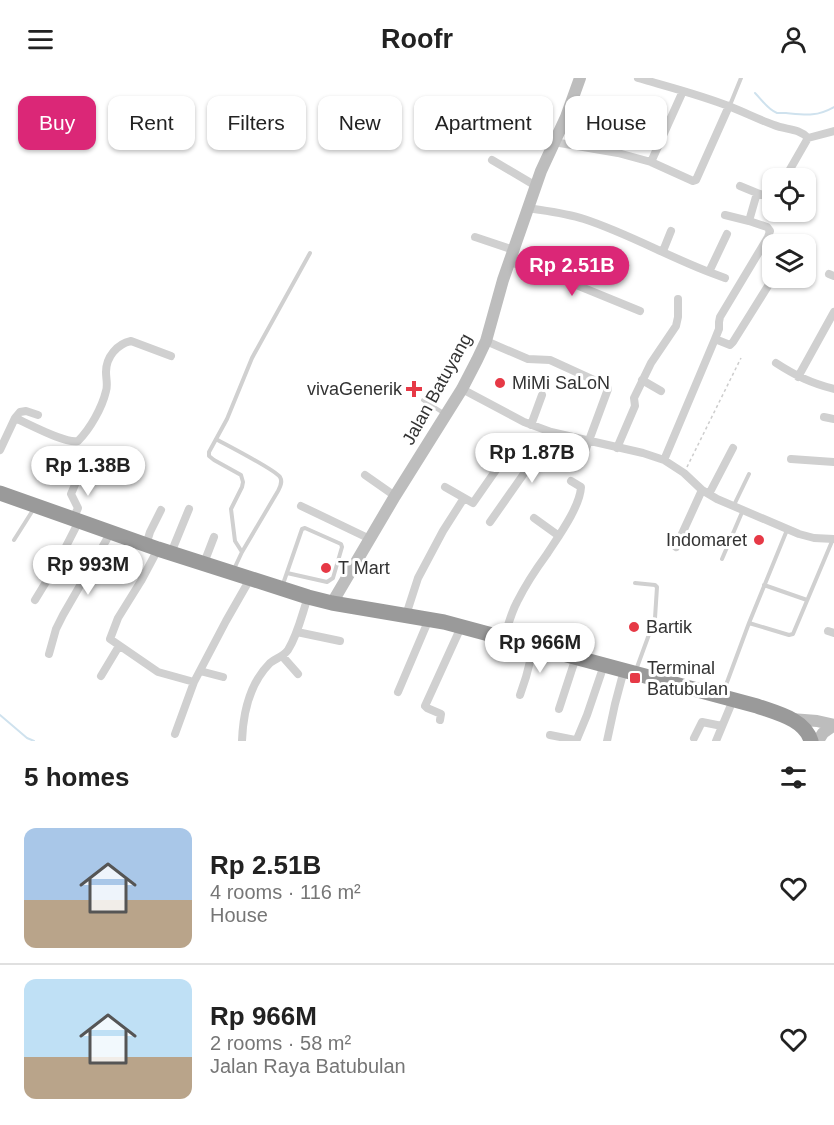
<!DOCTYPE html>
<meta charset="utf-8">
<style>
body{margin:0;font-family:Arial,sans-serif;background:#f2f2f2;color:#222;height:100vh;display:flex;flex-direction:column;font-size:22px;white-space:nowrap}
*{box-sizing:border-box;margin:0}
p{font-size:20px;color:#767676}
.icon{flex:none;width:33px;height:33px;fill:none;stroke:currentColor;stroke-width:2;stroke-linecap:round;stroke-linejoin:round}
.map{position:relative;height:663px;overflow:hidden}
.sheet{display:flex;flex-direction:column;background:#fff;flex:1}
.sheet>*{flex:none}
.top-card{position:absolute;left:18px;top:18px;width:798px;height:54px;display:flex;gap:12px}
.fabs{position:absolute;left:762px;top:90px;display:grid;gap:12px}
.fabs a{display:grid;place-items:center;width:54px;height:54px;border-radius:12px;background:#fff;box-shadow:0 2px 4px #0004;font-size:30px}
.price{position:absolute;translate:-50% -51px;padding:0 14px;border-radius:21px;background:#fff;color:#222;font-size:20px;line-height:39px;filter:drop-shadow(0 2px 3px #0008)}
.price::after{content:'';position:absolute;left:50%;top:36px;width:18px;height:14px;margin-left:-9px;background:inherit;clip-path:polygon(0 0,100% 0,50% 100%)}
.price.current{background:#db2777;color:#fff}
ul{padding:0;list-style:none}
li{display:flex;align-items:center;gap:18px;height:150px;padding:0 24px}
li+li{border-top:2px solid #e0e0e0}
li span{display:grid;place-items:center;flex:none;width:168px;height:120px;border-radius:12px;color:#555}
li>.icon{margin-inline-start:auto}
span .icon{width:72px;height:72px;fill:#fffc;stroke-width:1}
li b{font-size:26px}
h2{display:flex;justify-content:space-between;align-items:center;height:72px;padding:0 24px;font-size:26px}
.pill{padding:0 21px;border-radius:12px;background:#fff;box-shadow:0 2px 4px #0004;font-size:21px;line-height:54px}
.pill.current{background:#db2777;color:#fff}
header{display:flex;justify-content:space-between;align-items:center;height:78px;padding:0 24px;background:#fff;font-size:27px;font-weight:700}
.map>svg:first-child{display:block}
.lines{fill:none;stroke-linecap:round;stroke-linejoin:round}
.stream{stroke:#cfe2ee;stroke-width:2}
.path{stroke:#cdcdcd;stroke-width:1.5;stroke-dasharray:3 3;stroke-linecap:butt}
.lane{stroke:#d0d0d0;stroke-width:4}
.street{stroke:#d0d0d0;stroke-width:8}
.secondary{stroke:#bdbdbd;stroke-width:12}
.highway{stroke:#9a9a9a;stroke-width:15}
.poi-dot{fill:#e63946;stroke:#fff;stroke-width:2}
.labels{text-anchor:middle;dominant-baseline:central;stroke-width:6;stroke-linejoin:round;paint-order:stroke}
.poi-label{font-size:18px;fill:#333;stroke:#fff;text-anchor:start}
.street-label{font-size:18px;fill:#333;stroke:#fff}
</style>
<header><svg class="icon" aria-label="menu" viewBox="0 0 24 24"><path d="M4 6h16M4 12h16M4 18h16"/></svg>Roofr<svg class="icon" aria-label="person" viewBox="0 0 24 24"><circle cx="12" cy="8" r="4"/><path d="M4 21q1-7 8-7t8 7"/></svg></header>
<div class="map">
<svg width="834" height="663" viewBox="0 0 834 663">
<rect width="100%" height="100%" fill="#fff"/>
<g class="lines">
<path class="stream" d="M755,15C761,21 768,32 777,35C779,35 784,35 786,35C806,37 816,39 834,29
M0,637L27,660L34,663"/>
<path class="path" d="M687,389L741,280"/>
<path class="lane" d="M730,27L741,0
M423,322L445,336
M216,361C228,368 274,391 280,399C283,404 280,409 278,413L242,474L234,491
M734,427L749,396
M14,462L33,432
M242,474L235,463L231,431L242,409L243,404L241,397L214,382L209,378V374L227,341L252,280L310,175
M722,481L743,432
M635,505L655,507L657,509L655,540L636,592
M283,506L302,451L305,450L341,466L342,469L333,500L327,504L287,495
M764,507L807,522
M749,545L789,557L793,556L833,461
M723,615L749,545L787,452"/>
<path class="street" d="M638,0C669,9 701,17 731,29C746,35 760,42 774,47C786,52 799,50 808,60L834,53
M626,56L629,46L632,43L664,54
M554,64L618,75L651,84L693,103L696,102L729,28
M492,82L536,108
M651,84L683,13
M785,100L808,60
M757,115L772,120
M528,130C547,133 566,135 584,141C627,155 667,178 709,194L727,156
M725,137L749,143
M475,159L514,172
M663,173L671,153
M510,184L569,204L640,233
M709,194L725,200
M829,196L834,198
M715,261L719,251V244L720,239L768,159L770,153L767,149L749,143L757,115L740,108
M486,263L528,281L550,282L607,308L608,311L581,384
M776,285C796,298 811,305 834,311
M798,299L834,234
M642,302L661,313
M462,311L524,344L551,354L643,375L664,382L684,395L702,412L717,421L799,456L814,460L834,461
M824,339L834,341
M15,340C29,346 65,366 78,363C90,351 102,330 106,313C108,307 106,301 106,294C106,279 117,266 131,263L171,278
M531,347L542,317
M617,370L635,328L634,320L651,285L676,248L678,239V221
M0,372L15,340L20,334L26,333L38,337
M791,381L834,384
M664,382L715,261L730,267L733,264L773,200
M365,397L395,418
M445,409L473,425L503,382
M709,416L733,370
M301,428L370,461
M534,440L559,458
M73,441L78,430L71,416L83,388
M490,444L537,377L551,354
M146,467L150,454L161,432
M676,469L702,412
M158,471L141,503L118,540L110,561L158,594L194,604
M171,475L189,431
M204,485L214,459
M35,522L57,486L79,443
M406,537L418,500L443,453L464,420
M828,553L834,555
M297,554L340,563
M504,560C508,548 511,535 517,524C525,508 536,491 547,476C558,459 580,429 581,409L571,403
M49,576L56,551L63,537L111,454
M283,579L298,596
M200,593L223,599
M101,598L119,568
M398,614L429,541
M520,617L526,599L534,568
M559,631L576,579
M440,642L441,636L427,630L425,628L461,549
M175,656L194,604L226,543L250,501
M550,657L575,662L577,661L587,637L604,587
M694,660L702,644L722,648
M242,663C243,635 249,606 270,585C276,580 283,579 288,572C298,556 302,536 308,519
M607,663L615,626L624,592
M716,663L733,622"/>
<path class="secondary" d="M332,525L395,418L462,311L477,282L486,263L503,202L541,93L566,39L580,0
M791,641L817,643L834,647
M818,663L823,655L834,647"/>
<path class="highway" d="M0,415L158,471L308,519L332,525L444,544L757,628C776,635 805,641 811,663"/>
</g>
<g class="poi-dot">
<circle cx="500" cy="305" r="6"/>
<path d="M411 302h6v6h6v6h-6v6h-6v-6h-6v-6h6z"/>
<circle cx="759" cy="462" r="6"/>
<circle cx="326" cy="490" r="6"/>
<circle cx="634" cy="549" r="6"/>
<rect x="629" y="594" width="12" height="12" rx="3"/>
</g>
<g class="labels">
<g class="poi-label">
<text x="512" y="305">MiMi SaLoN</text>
<text x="402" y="311" text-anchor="end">vivaGenerik</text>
<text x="747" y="462" text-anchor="end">Indomaret</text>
<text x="338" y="490">T Mart</text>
<text x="646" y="549">Bartik</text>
<text x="647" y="590">Terminal<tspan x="647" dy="21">Batubulan</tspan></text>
</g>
<g class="street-label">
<text transform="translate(437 311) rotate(-61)">Jalan Batuyang</text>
</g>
</g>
</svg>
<div class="fabs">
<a><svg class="icon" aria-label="locate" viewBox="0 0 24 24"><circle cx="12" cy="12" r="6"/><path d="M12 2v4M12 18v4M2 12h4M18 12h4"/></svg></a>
<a><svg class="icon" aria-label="layers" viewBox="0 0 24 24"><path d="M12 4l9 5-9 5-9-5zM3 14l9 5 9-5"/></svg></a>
</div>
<b class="price current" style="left:572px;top:219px">Rp 2.51B</b>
<b class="price" style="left:532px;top:406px">Rp 1.87B</b>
<b class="price" style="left:88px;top:419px">Rp 1.38B</b>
<b class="price" style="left:88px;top:518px">Rp 993M</b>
<b class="price" style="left:540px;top:596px">Rp 966M</b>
<div class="top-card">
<a class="pill current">Buy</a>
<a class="pill">Rent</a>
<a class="pill">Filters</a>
<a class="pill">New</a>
<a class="pill">Apartment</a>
<a class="pill">House</a>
</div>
</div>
<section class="sheet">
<h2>5 homes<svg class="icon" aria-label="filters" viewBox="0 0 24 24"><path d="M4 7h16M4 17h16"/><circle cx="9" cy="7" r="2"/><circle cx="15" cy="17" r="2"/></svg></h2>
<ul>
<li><span style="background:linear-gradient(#a9c7e8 60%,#b9a48a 0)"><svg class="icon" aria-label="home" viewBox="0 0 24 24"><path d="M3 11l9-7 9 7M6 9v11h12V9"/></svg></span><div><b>Rp 2.51B</b><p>4 rooms · 116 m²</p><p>House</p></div><svg class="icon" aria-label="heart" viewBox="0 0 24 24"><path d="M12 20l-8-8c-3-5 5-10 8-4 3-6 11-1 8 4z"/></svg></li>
<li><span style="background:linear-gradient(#bfe0f5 65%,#b9a48a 0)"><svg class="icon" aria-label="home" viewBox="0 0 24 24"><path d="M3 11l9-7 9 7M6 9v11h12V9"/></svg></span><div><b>Rp 966M</b><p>2 rooms · 58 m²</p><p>Jalan Raya Batubulan</p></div><svg class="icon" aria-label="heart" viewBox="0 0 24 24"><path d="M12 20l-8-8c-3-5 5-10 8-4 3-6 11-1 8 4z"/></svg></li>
</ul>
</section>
